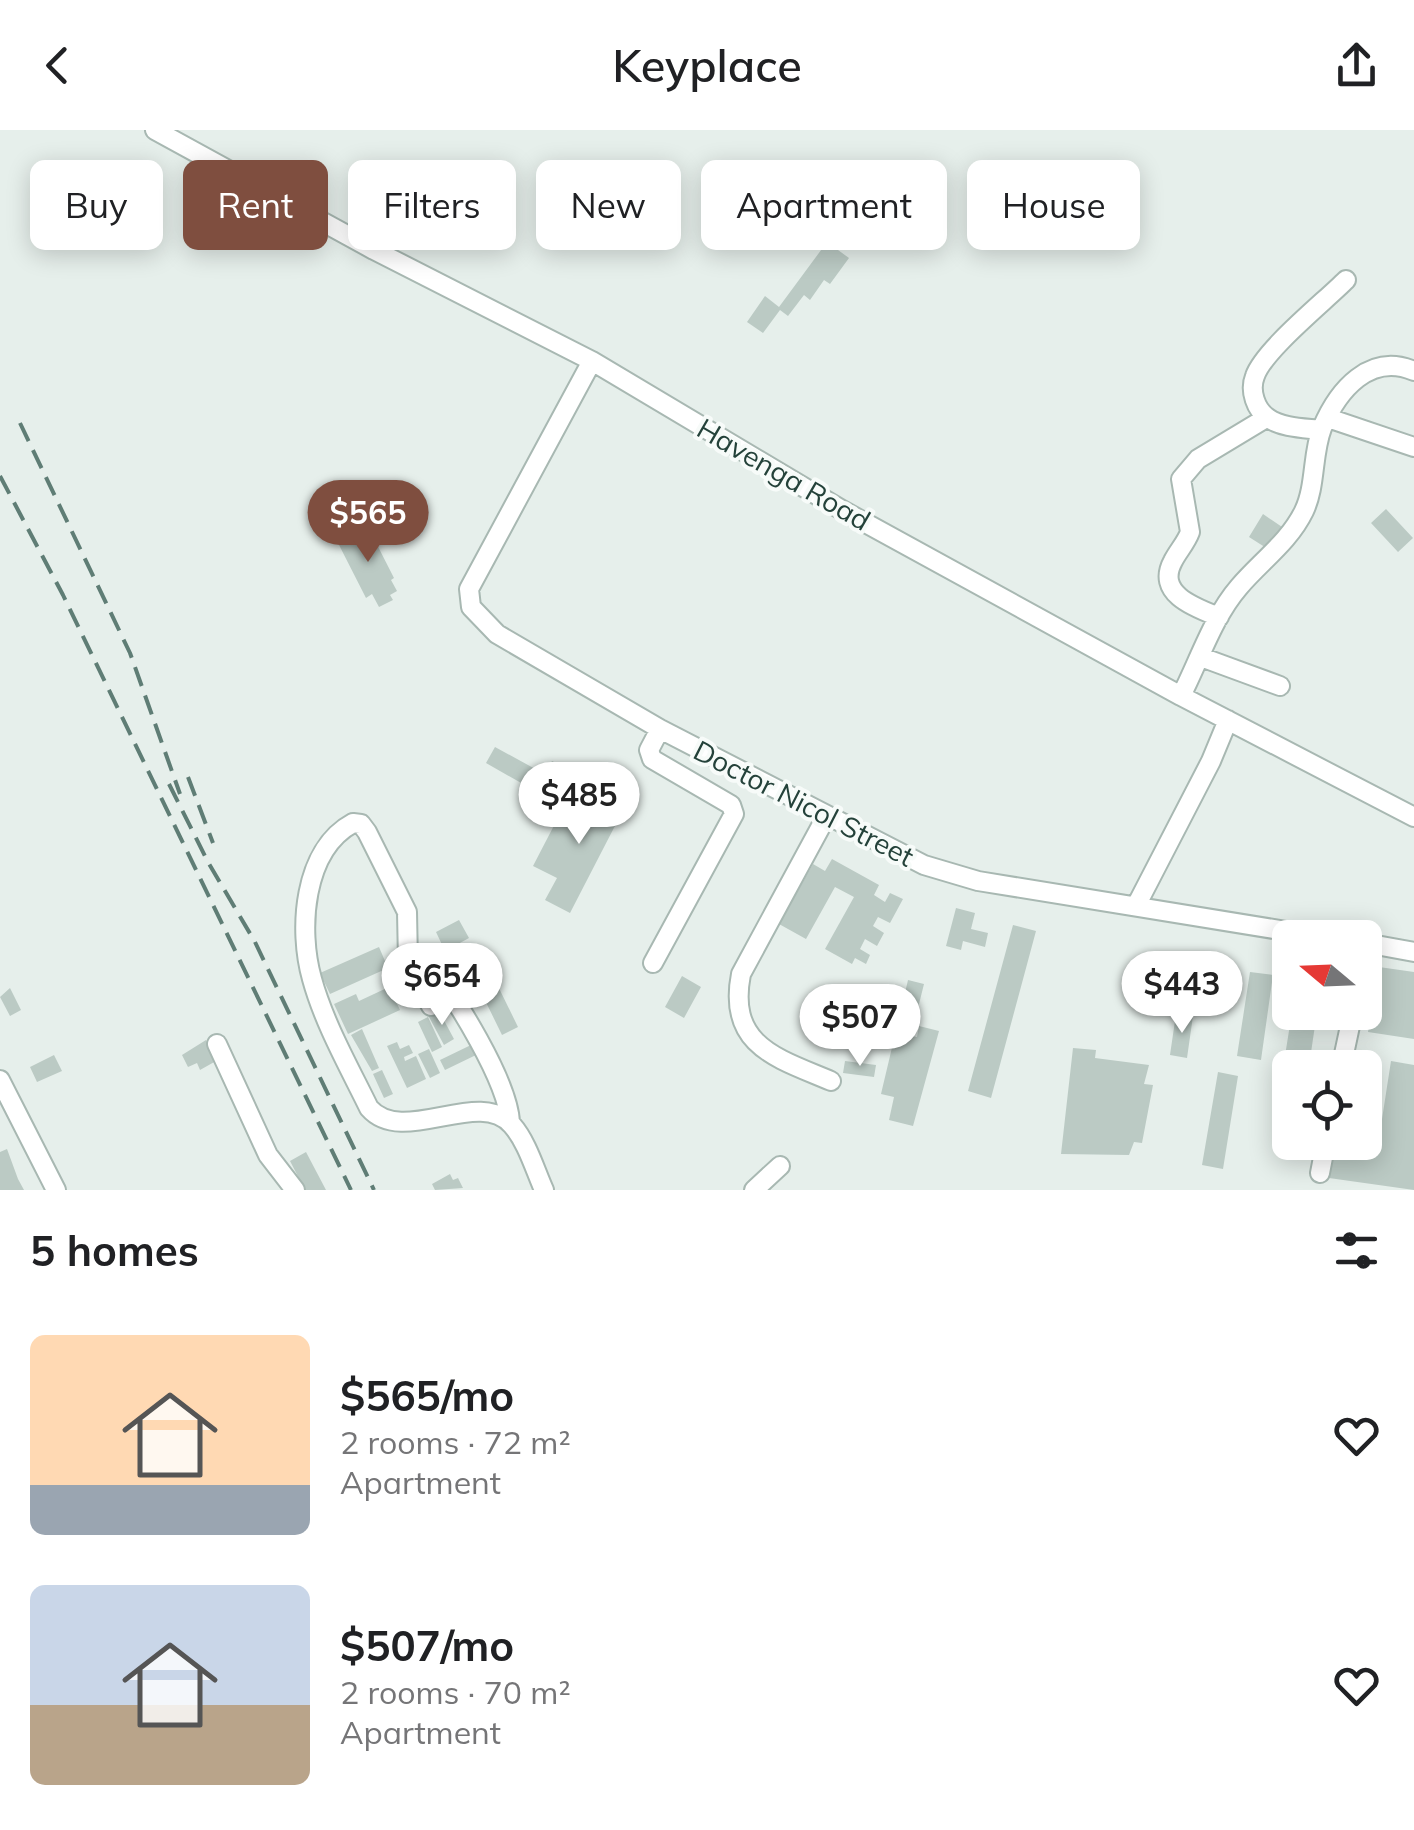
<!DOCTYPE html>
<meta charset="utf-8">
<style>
body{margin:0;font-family:Mulish,sans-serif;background:#f6f6f6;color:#202124;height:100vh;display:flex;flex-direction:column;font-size:38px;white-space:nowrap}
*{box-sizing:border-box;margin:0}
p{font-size:32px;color:#757577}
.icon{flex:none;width:55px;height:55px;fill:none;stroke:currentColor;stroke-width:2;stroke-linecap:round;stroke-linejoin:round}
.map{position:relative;height:1060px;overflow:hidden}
.side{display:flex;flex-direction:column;background:#fff;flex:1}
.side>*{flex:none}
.guide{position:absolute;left:30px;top:30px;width:1355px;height:90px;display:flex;gap:20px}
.needle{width:65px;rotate:289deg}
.tools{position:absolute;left:1272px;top:790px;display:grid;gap:20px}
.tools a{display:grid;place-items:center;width:110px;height:110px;border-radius:15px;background:#fff;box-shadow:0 5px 25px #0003;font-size:50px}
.price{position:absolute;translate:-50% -85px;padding:0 22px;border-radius:35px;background:#fff;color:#222;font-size:32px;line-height:65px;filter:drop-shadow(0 2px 5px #0008)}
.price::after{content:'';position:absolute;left:50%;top:60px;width:30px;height:22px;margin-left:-15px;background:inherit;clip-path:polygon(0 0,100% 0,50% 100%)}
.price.current{background:#7f4e3f;color:#fff}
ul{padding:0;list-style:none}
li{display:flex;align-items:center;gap:30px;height:250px;padding:0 30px}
li span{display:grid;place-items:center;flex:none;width:280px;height:200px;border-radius:15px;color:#555}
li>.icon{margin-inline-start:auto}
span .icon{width:120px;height:120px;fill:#fffc;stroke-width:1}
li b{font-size:42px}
h2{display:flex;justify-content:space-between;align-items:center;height:120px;padding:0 30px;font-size:42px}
.tag{padding:0 35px;border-radius:15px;background:#fff;box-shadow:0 5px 25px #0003;font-size:35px;line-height:90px}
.tag.current{background:#7f4e3f;color:#fff}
header{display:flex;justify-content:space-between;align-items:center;height:130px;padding:0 30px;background:#fff;font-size:45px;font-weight:600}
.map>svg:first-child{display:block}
.building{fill:#bbcac4}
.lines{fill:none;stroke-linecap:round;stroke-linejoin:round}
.minor-casing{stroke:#a8b8b2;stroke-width:22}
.minor{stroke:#fff;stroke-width:18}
.rail{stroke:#5f7d75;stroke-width:4;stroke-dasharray:20 10;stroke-linecap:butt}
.labels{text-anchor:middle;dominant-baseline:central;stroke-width:8;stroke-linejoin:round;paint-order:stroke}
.street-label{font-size:28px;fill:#24423a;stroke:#f7fbf9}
</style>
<header><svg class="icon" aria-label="back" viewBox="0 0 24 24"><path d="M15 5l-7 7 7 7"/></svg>Keyplace<svg class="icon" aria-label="share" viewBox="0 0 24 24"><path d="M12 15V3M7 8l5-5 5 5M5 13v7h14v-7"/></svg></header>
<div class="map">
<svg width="1414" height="1060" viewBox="0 0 1414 1060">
<rect width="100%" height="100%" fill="#e6efeb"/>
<path class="building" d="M827,112L849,128L830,154L824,150L810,170L804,165L788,186L780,180L763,203L747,192L765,166L779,177Z
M1386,379L1413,408L1398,422L1371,393Z
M1263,384L1285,399L1271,421L1249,407Z
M367,395L394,448L391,450L397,461L390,465L393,470L379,477L372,464L366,468L337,411Z
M495,617L539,641L530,658L486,633Z
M552,631L564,637L548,667L536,661Z
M623,654L634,659L570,783L545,770L557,748L533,736L561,682L584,694L603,659L616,666Z
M832,729L879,755L874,765L885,772L890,763L903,769L890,793L878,787L873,796L884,803L877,816L865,809L860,819L870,825L866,834L855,828L852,834L825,819L854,767L835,757L806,809L779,794L813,734L825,741Z
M956,778L975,783L971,799L988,803L985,817L963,811L961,820L946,816Z
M459,790L469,808L445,821L436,802Z
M1013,795L1036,801L991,968L968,961Z
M379,817L388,838L330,864L320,843Z
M1176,832L1192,834L1187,866L1171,864Z
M1379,837L1414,842V909L1368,902Z
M1250,842L1273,845L1261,930L1237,926Z
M682,846L701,857L684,888L665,877Z
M495,850L518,897L502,905L479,858Z
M908,850L924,854L911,906L917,907L919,896L939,901L913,996L889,990L894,967L881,964Z
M389,857L400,880L348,904L334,874L356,864L359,871Z
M10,858L21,880L10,886L0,867Z
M439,881L454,909L444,915L429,887Z
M1292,882H1317L1309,936L1284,932Z
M1176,884L1193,886L1187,928L1170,925Z
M428,887L442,917L432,922L418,892Z
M362,899L379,938L372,941L351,905Z
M206,910L216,931L200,940L197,933L188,937L182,925Z
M397,912L400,919L409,915L413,923L404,927L405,931L416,926L426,949L407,958L387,916Z
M471,915L476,925L445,940L440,930Z
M1073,918L1096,920L1095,928L1149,935L1144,954L1153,955L1142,1013L1134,1012L1129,1025L1061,1024Z
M429,919L440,943L430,948L418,924Z
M54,925L62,941L37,952L30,937Z
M845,931L876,935L874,947L843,943Z
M1391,931L1414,935V1060L1329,1048L1334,1012H1365V986L1382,989Z
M382,940L393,964L384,968L373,944Z
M1218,942L1238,946L1223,1039L1202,1035Z
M7,1019L18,1049L24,1060H0V1022Z
M306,1022L326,1060H305L290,1031Z
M450,1044L453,1050L458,1048L463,1058L435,1060L432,1054Z"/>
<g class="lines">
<defs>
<path id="minor" d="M155,0L374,120L592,231L842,380L1181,566L1414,687
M592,231L469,459L471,477L497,504L660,599L924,735L978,751L1329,808
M1328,288L1414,317
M1321,300C1305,298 1282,298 1268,288C1256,280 1249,261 1255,246C1264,220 1324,172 1346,150
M1219,487C1196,478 1155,464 1173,431C1178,421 1186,413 1190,402L1181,349L1198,329L1266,288
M1201,527L1280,556
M1181,566C1199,531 1213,487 1239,457C1260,432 1289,412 1304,381C1316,356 1312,324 1322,298C1338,260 1370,222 1414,241
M826,687L741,844C727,916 777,928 831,951
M1136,776L1211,631L1228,590
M1365,813L1414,822
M429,833C455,867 508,951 510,992
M653,833L734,684L731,675L652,629L649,620L660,599
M431,876L408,832L407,782L367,702L361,694L353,693C303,720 298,800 312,849C324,893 349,937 369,978C403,1017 479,957 512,995C527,1012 535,1040 544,1060
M217,914L268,1025L295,1060
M1341,938L1353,882
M0,950L56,1060
M1320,1043L1326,1012
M754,1060L780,1036"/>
</defs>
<use href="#minor" class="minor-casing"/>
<use href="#minor" class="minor"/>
<path class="rail" d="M20,293L130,523L180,664
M0,346L63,465L351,1060
M188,647L213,713
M169,654L208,732L255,812L374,1060"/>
</g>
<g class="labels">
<g class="street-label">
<text transform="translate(784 344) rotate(30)">Havenga Road</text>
<text transform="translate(804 673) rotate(27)">Doctor Nicol Street</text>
</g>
</g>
</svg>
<div class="tools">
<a><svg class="needle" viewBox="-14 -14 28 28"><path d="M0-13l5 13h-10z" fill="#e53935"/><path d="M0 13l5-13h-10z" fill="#757577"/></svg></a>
<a><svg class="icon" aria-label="locate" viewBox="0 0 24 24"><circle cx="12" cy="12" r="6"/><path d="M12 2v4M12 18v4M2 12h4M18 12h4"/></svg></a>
</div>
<b class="price current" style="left:368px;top:435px">$565</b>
<b class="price" style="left:579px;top:717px">$485</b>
<b class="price" style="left:442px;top:898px">$654</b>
<b class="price" style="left:1182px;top:906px">$443</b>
<b class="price" style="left:860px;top:939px">$507</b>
<div class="guide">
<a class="tag">Buy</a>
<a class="tag current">Rent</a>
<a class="tag">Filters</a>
<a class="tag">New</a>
<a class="tag">Apartment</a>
<a class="tag">House</a>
</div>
</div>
<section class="side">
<h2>5 homes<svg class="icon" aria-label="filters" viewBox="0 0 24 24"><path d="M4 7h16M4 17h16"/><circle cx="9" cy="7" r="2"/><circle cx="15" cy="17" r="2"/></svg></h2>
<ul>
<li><span style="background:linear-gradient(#ffd9b3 75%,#9aa5b1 0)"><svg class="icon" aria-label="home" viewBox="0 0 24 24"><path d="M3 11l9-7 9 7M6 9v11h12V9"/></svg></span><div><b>$565/mo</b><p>2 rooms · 72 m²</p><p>Apartment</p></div><svg class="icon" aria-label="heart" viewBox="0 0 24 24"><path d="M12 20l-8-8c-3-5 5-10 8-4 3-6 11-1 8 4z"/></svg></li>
<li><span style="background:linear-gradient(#c9d6e8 60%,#b9a48a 0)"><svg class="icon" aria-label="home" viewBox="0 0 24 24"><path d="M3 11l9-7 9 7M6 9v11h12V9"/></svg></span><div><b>$507/mo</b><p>2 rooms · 70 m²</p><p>Apartment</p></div><svg class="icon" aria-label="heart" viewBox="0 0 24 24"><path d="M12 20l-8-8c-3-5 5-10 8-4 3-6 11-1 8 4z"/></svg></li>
</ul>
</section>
